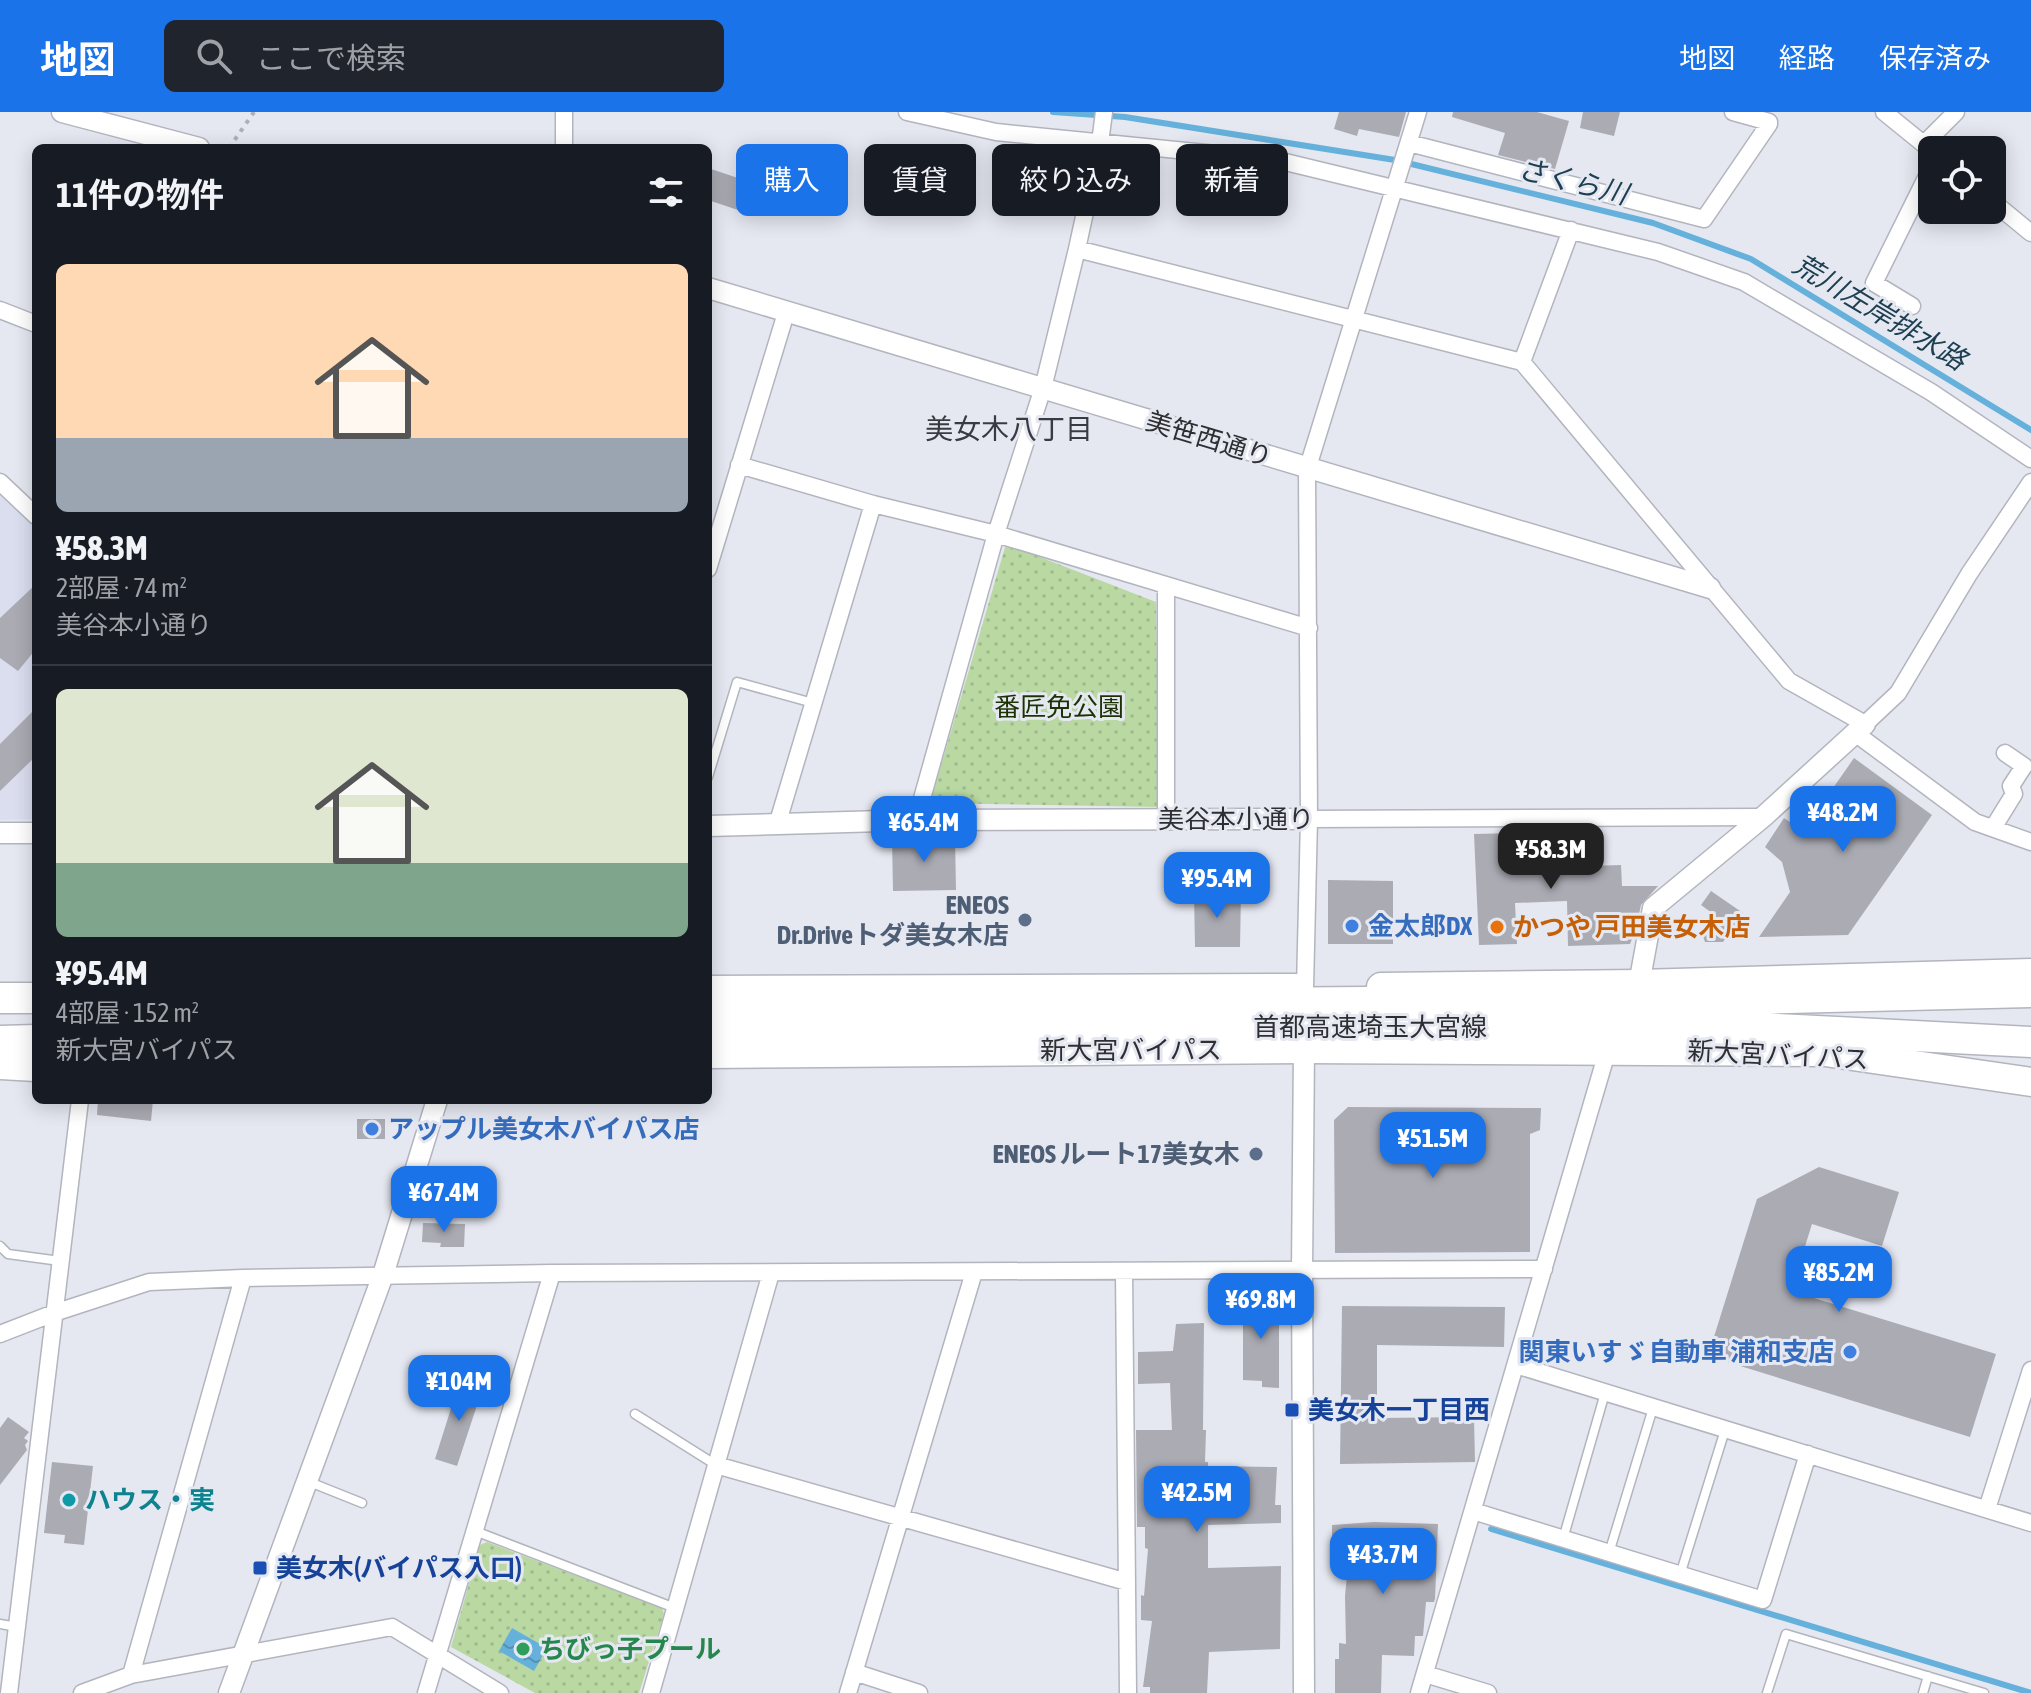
<!DOCTYPE html>
<html lang="ja">
<meta charset="utf-8">
<style>
body{margin:0;font-family:"Asap Condensed","Noto Sans JP",sans-serif;background:#20242c;color:#f1f3f6;height:100vh;display:flex;flex-direction:column;font-size:30px;white-space:nowrap}
*{box-sizing:border-box;margin:0}
p{font-size:26px;color:#9ea1a6}
.icon{flex:none;width:44px;height:44px;fill:none;stroke:currentColor;stroke-width:2;stroke-linecap:round;stroke-linejoin:round}
.map{position:relative;flex:1;overflow:hidden}
.sheet{position:absolute;left:32px;top:32px;width:680px;height:960px;display:flex;flex-direction:column;background:#171b24;border-radius:12px;box-shadow:0 4px 20px #0003}
.sheet>*{flex:none}
.banner{position:absolute;left:736px;top:32px;width:760px;height:72px;display:flex;gap:16px}
.buttons{position:absolute;left:1918px;top:24px;display:grid;gap:16px}
.buttons a{display:grid;place-items:center;width:88px;height:88px;border-radius:12px;background:#171b24;box-shadow:0 4px 20px #0003;font-size:40px}
.price{position:absolute;translate:-50% -68px;padding:0 18px;border-radius:16px;background:#1a73e8;color:#fff;font-size:26px;line-height:52px;filter:drop-shadow(0 2px 4px #0008)}
.price::after{content:'';position:absolute;left:50%;top:48px;width:24px;height:18px;margin-left:-12px;background:inherit;clip-path:polygon(0 0,100% 0,50% 100%)}
.price.current{background:#222;color:#fff}
ul{padding:0;list-style:none}
li{display:grid;align-content:center;gap:16px;height:424px;padding:0 24px}
li+li{border-top:2px solid #363941}
li span{display:grid;place-items:center;height:248px;border-radius:12px;color:#555}
li>.icon{margin-inline-start:auto}
span .icon{width:144px;height:144px;fill:#fffc;stroke-width:1}
li b{font-size:34px}
h2{display:flex;justify-content:space-between;align-items:center;height:96px;padding:0 24px;font-size:34px}
.pill{padding:0 28px;border-radius:12px;background:#171b24;box-shadow:0 4px 20px #0003;font-size:28px;line-height:72px}
.pill.current{background:#1a73e8;color:#fff}
header{display:flex;align-items:center;gap:48px;box-sizing:border-box;height:112px;padding:0 40px;background:#1a73e8;color:#fff}
header strong{font-size:38px}
nav{display:flex;gap:44px;margin-inline-start:auto;font-size:28px}
.search{width:560px;height:72px;background:#20242c;display:flex;align-items:center;gap:20px;box-sizing:border-box;padding:0 28px;border-radius:12px;color:#9ea1a6;font-size:30px}
.map>svg:first-child{display:block}
.built{fill:#dadeef}
.grass{fill:url(#grass-dots)}
.water{fill:url(#water-ripples)}
.lines{fill:none;stroke-linecap:round;stroke-linejoin:round}
.stream{stroke:#65b1dc;stroke-width:6}
.building{fill:#ababb4}
.service-casing{stroke:#b2b5be;stroke-width:11}
.minor-casing{stroke:#b2b5be;stroke-width:19}
.tertiary-casing{stroke:#b2b5be;stroke-width:23}
.trunk-casing{stroke:#b2b5be;stroke-width:31}
.motorway-casing{stroke:#b2b5be;stroke-width:33}
.path{stroke:#adb0b7;stroke-width:4;stroke-dasharray:4 6;stroke-linecap:butt}
.service{stroke:#fff;stroke-width:8}
.minor{stroke:#fff;stroke-width:16}
.tertiary{stroke:#fff;stroke-width:20}
.trunk{stroke:#fff;stroke-width:28}
.motorway{stroke:#fff;stroke-width:30}
.service-dot{fill:#5c6f8a;stroke:#e5e8f1;stroke-width:3}
.shop-dot{fill:#3f7fe0;stroke:#e5e8f1;stroke-width:3}
.food-dot{fill:#e8710a;stroke:#e5e8f1;stroke-width:3}
.transit-dot{fill:#1a4fb4;stroke:#e5e8f1;stroke-width:3}
.culture-dot{fill:#0f9aa8;stroke:#e5e8f1;stroke-width:3}
.leisure-dot{fill:#2e9e5b;stroke:#e5e8f1;stroke-width:3}
.labels{text-anchor:middle;dominant-baseline:central;stroke-width:6;stroke-linejoin:round;paint-order:stroke}
.street-label{font-size:26px;fill:#2e2f32;stroke:#e5e8f1}
.park-label{font-size:26px;fill:#1b3202;stroke:#e5e8f1}
.service-label{font-size:26px;font-weight:bold;fill:#4e5e75;stroke:#e5e8f1;text-anchor:end}
.shop-label{font-size:26px;font-weight:bold;fill:#366cbe;stroke:#e5e8f1;text-anchor:start}
.food-label{font-size:26px;font-weight:bold;fill:#c56008;stroke:#e5e8f1;text-anchor:start}
.transit-label{font-size:26px;font-weight:bold;fill:#164399;stroke:#e5e8f1;text-anchor:start}
.culture-label{font-size:26px;font-weight:bold;fill:#0d838f;stroke:#e5e8f1;text-anchor:start}
.leisure-label{font-size:26px;font-weight:bold;fill:#27864d;stroke:#e5e8f1;text-anchor:start}
.water-label{font-size:28px;font-style:italic;fill:#1d3f51;stroke:#e5e8f1}
.neighbourhood-label{font-size:28px;fill:#393b43;stroke:#e5e8f1}
</style>
<header>
<strong>地図</strong>
<div class="search"><svg class="icon" aria-label="search" viewBox="0 0 24 24"><circle cx="10" cy="10" r="6"/><path d="M15 15l6 6"/></svg>ここで検索</div>
<nav><a>地図</a><a>経路</a><a>保存済み</a></nav>
</header>
<div class="map">
<svg width="2031" height="1581" viewBox="0 0 2031 1581">
<defs>
<pattern id="grass-dots" width="8" height="8" patternUnits="userSpaceOnUse" patternTransform="scale(2)"><rect width="8" height="8" fill="#b9d8a2"/><path d="M2 2h.1M6 6h.1" fill="none" stroke="#9fba8c" stroke-width="1.8" stroke-linecap="round"/></pattern>
<pattern id="water-ripples" width="26" height="14" patternUnits="userSpaceOnUse" patternTransform="scale(2)"><rect width="26" height="14" fill="#65b1dc"/><path d="M2 4q2-2 4 0t4 0M15 11q2-2 4 0t4 0" fill="none" stroke="#5490b3"/></pattern>
</defs>
<rect width="100%" height="100%" fill="#e5e8f1"/>
<path class="built" d="M0,379L36,413V707L0,708Z"/>
<path class="grass" d="M1006,432L1156,490L1159,695L930,691Z
M487,1430L662,1496L664,1502L639,1581H535L451,1535L480,1433Z"/>
<path class="water" d="M512,1516L547,1536L534,1559L499,1539Z"/>
<g class="lines">
<path class="stream" d="M1053,0L1125,5L1395,48L1653,111L1751,147L2031,318
M1491,1417L2031,1581"/>
</g>
<path class="building" d="M1339,0H1406L1399,25L1359,17L1357,24L1334,17Z
M1453,0H1537L1569,9L1555,57L1498,43L1505,21L1452,5Z
M1583,0H1620L1614,24L1580,16Z
M708,56L756,72L747,101L708,88Z
M36,472V537L18,559L0,546V506Z
M36,596V644L0,679V632Z
M1854,646L1932,703L1848,823L1759,825L1790,780L1782,750L1765,735L1784,706L1803,719Z
M1558,720L1559,755L1621,753L1622,774H1658L1641,793L1635,820L1630,832L1568,834L1567,789L1515,791L1517,832L1479,833L1474,722Z
M955,726L956,778L893,779L892,727Z
M1328,768L1393,769V832H1328Z
M1711,779L1743,801L1723,830H1705L1701,818L1712,801L1701,793Z
M1194,780L1241,781L1240,835H1195Z
M98,988H153L151,1009L97,1003Z
M1348,995L1541,996L1540,1018L1530,1022V1140L1335,1141L1334,1008Z
M357,1007H385V1027H357Z
M1819,1055L1899,1080L1882,1134L1812,1112L1791,1179L1996,1242L1970,1325L1708,1244L1757,1087Z
M423,1111L465,1112L464,1135H440L441,1131L422,1130Z
M1243,1185H1274V1192H1279V1276L1262,1275V1269L1243,1268Z
M1342,1194L1505,1195L1504,1235L1377,1233V1306L1474,1305L1475,1350L1340,1352Z
M1204,1211L1203,1318H1206L1205,1350H1208V1354L1277,1355L1275,1393H1281V1411L1208,1413V1456L1281,1454L1280,1537L1209,1540L1207,1581H1150V1575H1143L1152,1509L1141,1508V1483L1144,1484L1148,1437L1145,1436V1415H1137L1136,1318H1172L1170,1271L1138,1272V1240L1173,1239L1176,1212Z
M460,1268L483,1275L457,1354L435,1347Z
M8,1305L29,1320L24,1326L28,1329L25,1333L27,1338L0,1373V1316Z
M52,1350L93,1354L84,1433L64,1431L65,1423L44,1421Z
M1374,1410L1438,1412L1435,1487L1434,1490H1426L1423,1524H1415L1414,1544L1382,1543L1381,1581H1335V1547H1339V1531L1346,1532L1345,1484L1349,1442H1332V1413Z"/>
<g class="lines">
<defs>
<path id="service" d="M708,665L737,570L813,591
M0,1134L8,1142L60,1149
M635,1302L716,1353
M307,1369L362,1391
M475,1419L675,1496
M1563,1427L1605,1281
M1609,1441L1653,1296
M1680,1463L1725,1318
M0,1512L17,1515
M1767,1581L1786,1522L1984,1581
M1923,1581L1928,1564"/>
<path id="minor" d="M907,0L996,20L1277,48L1658,140L1744,170L1931,280L2031,347
M1733,0L1769,10
M1884,0L1932,39
M1409,31L1704,107L1769,12
M1924,32L1956,0
M564,36V0
M1992,89L2031,121
M1077,137L1522,250L1789,569L1865,612L1898,581L1969,462L2031,370
M1912,194L1874,171L1932,54
M0,198L36,212
M1522,250L1571,118
M739,353L873,392L996,422L1309,516
M0,370L36,404
M708,457L786,201
M1855,621L1975,710L2031,730
M1166,707V473
M1309,707L1763,705
M916,708L996,422L1043,276L1077,137L1100,31L1104,0
M777,713L873,392
M1993,716L2014,682L2011,674L2024,654L2005,641
M1305,876L1309,707L1307,358L1418,0
M1124,1159L1128,1581
M0,1222L54,1201L149,1170L243,1166L552,1161L1544,1157
M1516,1253L2031,1411
M716,1353L1127,1470
M1987,1397L2031,1258
M1473,1399L1763,1488L1808,1342
M854,1560L919,1581
M1425,1562L1488,1581
M131,1563L243,1166
M9,1581L80,988
M82,1581L131,1563L392,1515L500,1581
M426,1581L552,1161
M651,1581L771,1161
M848,1581L974,1160
M1419,1581L1608,937"/>
<path id="tertiary" d="M62,0L199,36
M708,176L1710,476
M708,714L916,708L1309,707
M0,721H36
M1639,872L1653,796L1763,705L1865,612
M229,1581L383,1163L437,988
M1304,1581L1302,1159L1304,937"/>
<path id="trunk" d="M1381,875L1639,872L2031,861
M708,878L1295,876
M708,942L1304,937L1825,940L2031,970
M0,953L36,955"/>
<path id="motorway" d="M0,886H36
M708,895L1746,887L2031,880
M708,920L1514,914L1741,915L2031,930
M0,929L36,928"/>
</defs>
<use href="#service" class="service-casing"/>
<use href="#minor" class="minor-casing"/>
<use href="#tertiary" class="tertiary-casing"/>
<use href="#trunk" class="trunk-casing"/>
<use href="#motorway" class="motorway-casing"/>
<path class="path" d="M229,36L254,0"/>
<use href="#service" class="service"/>
<use href="#minor" class="minor"/>
<use href="#tertiary" class="tertiary"/>
<use href="#trunk" class="trunk"/>
<use href="#motorway" class="motorway"/>
</g>
<g class="service-dot">
<circle cx="1025" cy="808" r="8"/>
<circle cx="1256" cy="1042" r="8"/>
</g>
<g class="shop-dot">
<circle cx="1352" cy="814" r="8"/>
<circle cx="372" cy="1017" r="8"/>
<circle cx="1850" cy="1240" r="8"/>
</g>
<circle class="food-dot" cx="1497" cy="815" r="8"/>
<g class="transit-dot">
<rect x="1284" y="1290" width="16" height="16" rx="4"/>
<rect x="252" y="1448" width="16" height="16" rx="4"/>
</g>
<circle class="culture-dot" cx="69" cy="1388" r="8"/>
<circle class="leisure-dot" cx="523" cy="1537" r="8"/>
<g class="labels">
<g class="street-label">
<text transform="translate(1209 327) rotate(17)">美笹西通り</text>
<text x="1236" y="707">美谷本小通り</text>
<text x="1370" y="915">首都高速埼玉大宮線</text>
<text x="1131" y="938">新大宮バイパス</text>
<text transform="translate(1778 943) rotate(3)">新大宮バイパス</text>
</g>
<g class="park-label">
<text x="1059" y="595">番匠免公園</text>
</g>
<g class="service-label">
<text x="1009" y="793">ENEOS<tspan x="1009" dy="30">Dr.Driveトダ美女木店</tspan></text>
<text x="1240" y="1042">ENEOS ルート17美女木</text>
</g>
<g class="shop-label">
<text x="1368" y="814">金太郎DX</text>
<text x="388" y="1017">アップル美女木バイパス店</text>
<text x="1834" y="1240" text-anchor="end">関東いすゞ自動車 浦和支店</text>
</g>
<g class="food-label">
<text x="1513" y="815">かつや 戸田美女木店</text>
</g>
<g class="transit-label">
<text x="1308" y="1298">美女木一丁目西</text>
<text x="276" y="1456">美女木(バイパス入口)</text>
</g>
<g class="culture-label">
<text x="85" y="1388">ハウス・実</text>
</g>
<g class="leisure-label">
<text x="539" y="1537">ちびっ子プール</text>
</g>
<g class="water-label">
<text transform="translate(1573 69) rotate(14)">さくら川</text>
<text transform="translate(1880 200) rotate(31)">荒川左岸排水路</text>
</g>
<g class="neighbourhood-label">
<text x="1009" y="317">美女木八丁目</text>
</g>
</g>
</svg>
<div class="buttons">
<a><svg class="icon" aria-label="locate" viewBox="0 0 24 24"><circle cx="12" cy="12" r="6"/><path d="M12 2v4M12 18v4M2 12h4M18 12h4"/></svg></a>
</div>
<b class="price" style="left:1843px;top:742px">¥48.2M</b>
<b class="price" style="left:924px;top:752px">¥65.4M</b>
<b class="price current" style="left:1551px;top:779px">¥58.3M</b>
<b class="price" style="left:1217px;top:808px">¥95.4M</b>
<b class="price" style="left:1433px;top:1068px">¥51.5M</b>
<b class="price" style="left:444px;top:1122px">¥67.4M</b>
<b class="price" style="left:1839px;top:1202px">¥85.2M</b>
<b class="price" style="left:1261px;top:1229px">¥69.8M</b>
<b class="price" style="left:459px;top:1311px">¥104M</b>
<b class="price" style="left:1197px;top:1422px">¥42.5M</b>
<b class="price" style="left:1383px;top:1484px">¥43.7M</b>
<div class="banner">
<a class="pill current">購入</a>
<a class="pill">賃貸</a>
<a class="pill">絞り込み</a>
<a class="pill">新着</a>
</div>
<section class="sheet">
<h2>11件の物件<svg class="icon" aria-label="filters" viewBox="0 0 24 24"><path d="M4 7h16M4 17h16"/><circle cx="9" cy="7" r="2"/><circle cx="15" cy="17" r="2"/></svg></h2>
<ul>
<li><span style="background:linear-gradient(#ffd9b3 70%,#9aa5b1 0)"><svg class="icon" aria-label="home" viewBox="0 0 24 24"><path d="M3 11l9-7 9 7M6 9v11h12V9"/></svg></span><div><b>¥58.3M</b><p>2部屋 · 74 m²</p><p>美谷本小通り</p></div></li>
<li><span style="background:linear-gradient(#dfe7d0 70%,#7fa58c 0)"><svg class="icon" aria-label="home" viewBox="0 0 24 24"><path d="M3 11l9-7 9 7M6 9v11h12V9"/></svg></span><div><b>¥95.4M</b><p>4部屋 · 152 m²</p><p>新大宮バイパス</p></div></li>
</ul>
</section>
</div>
